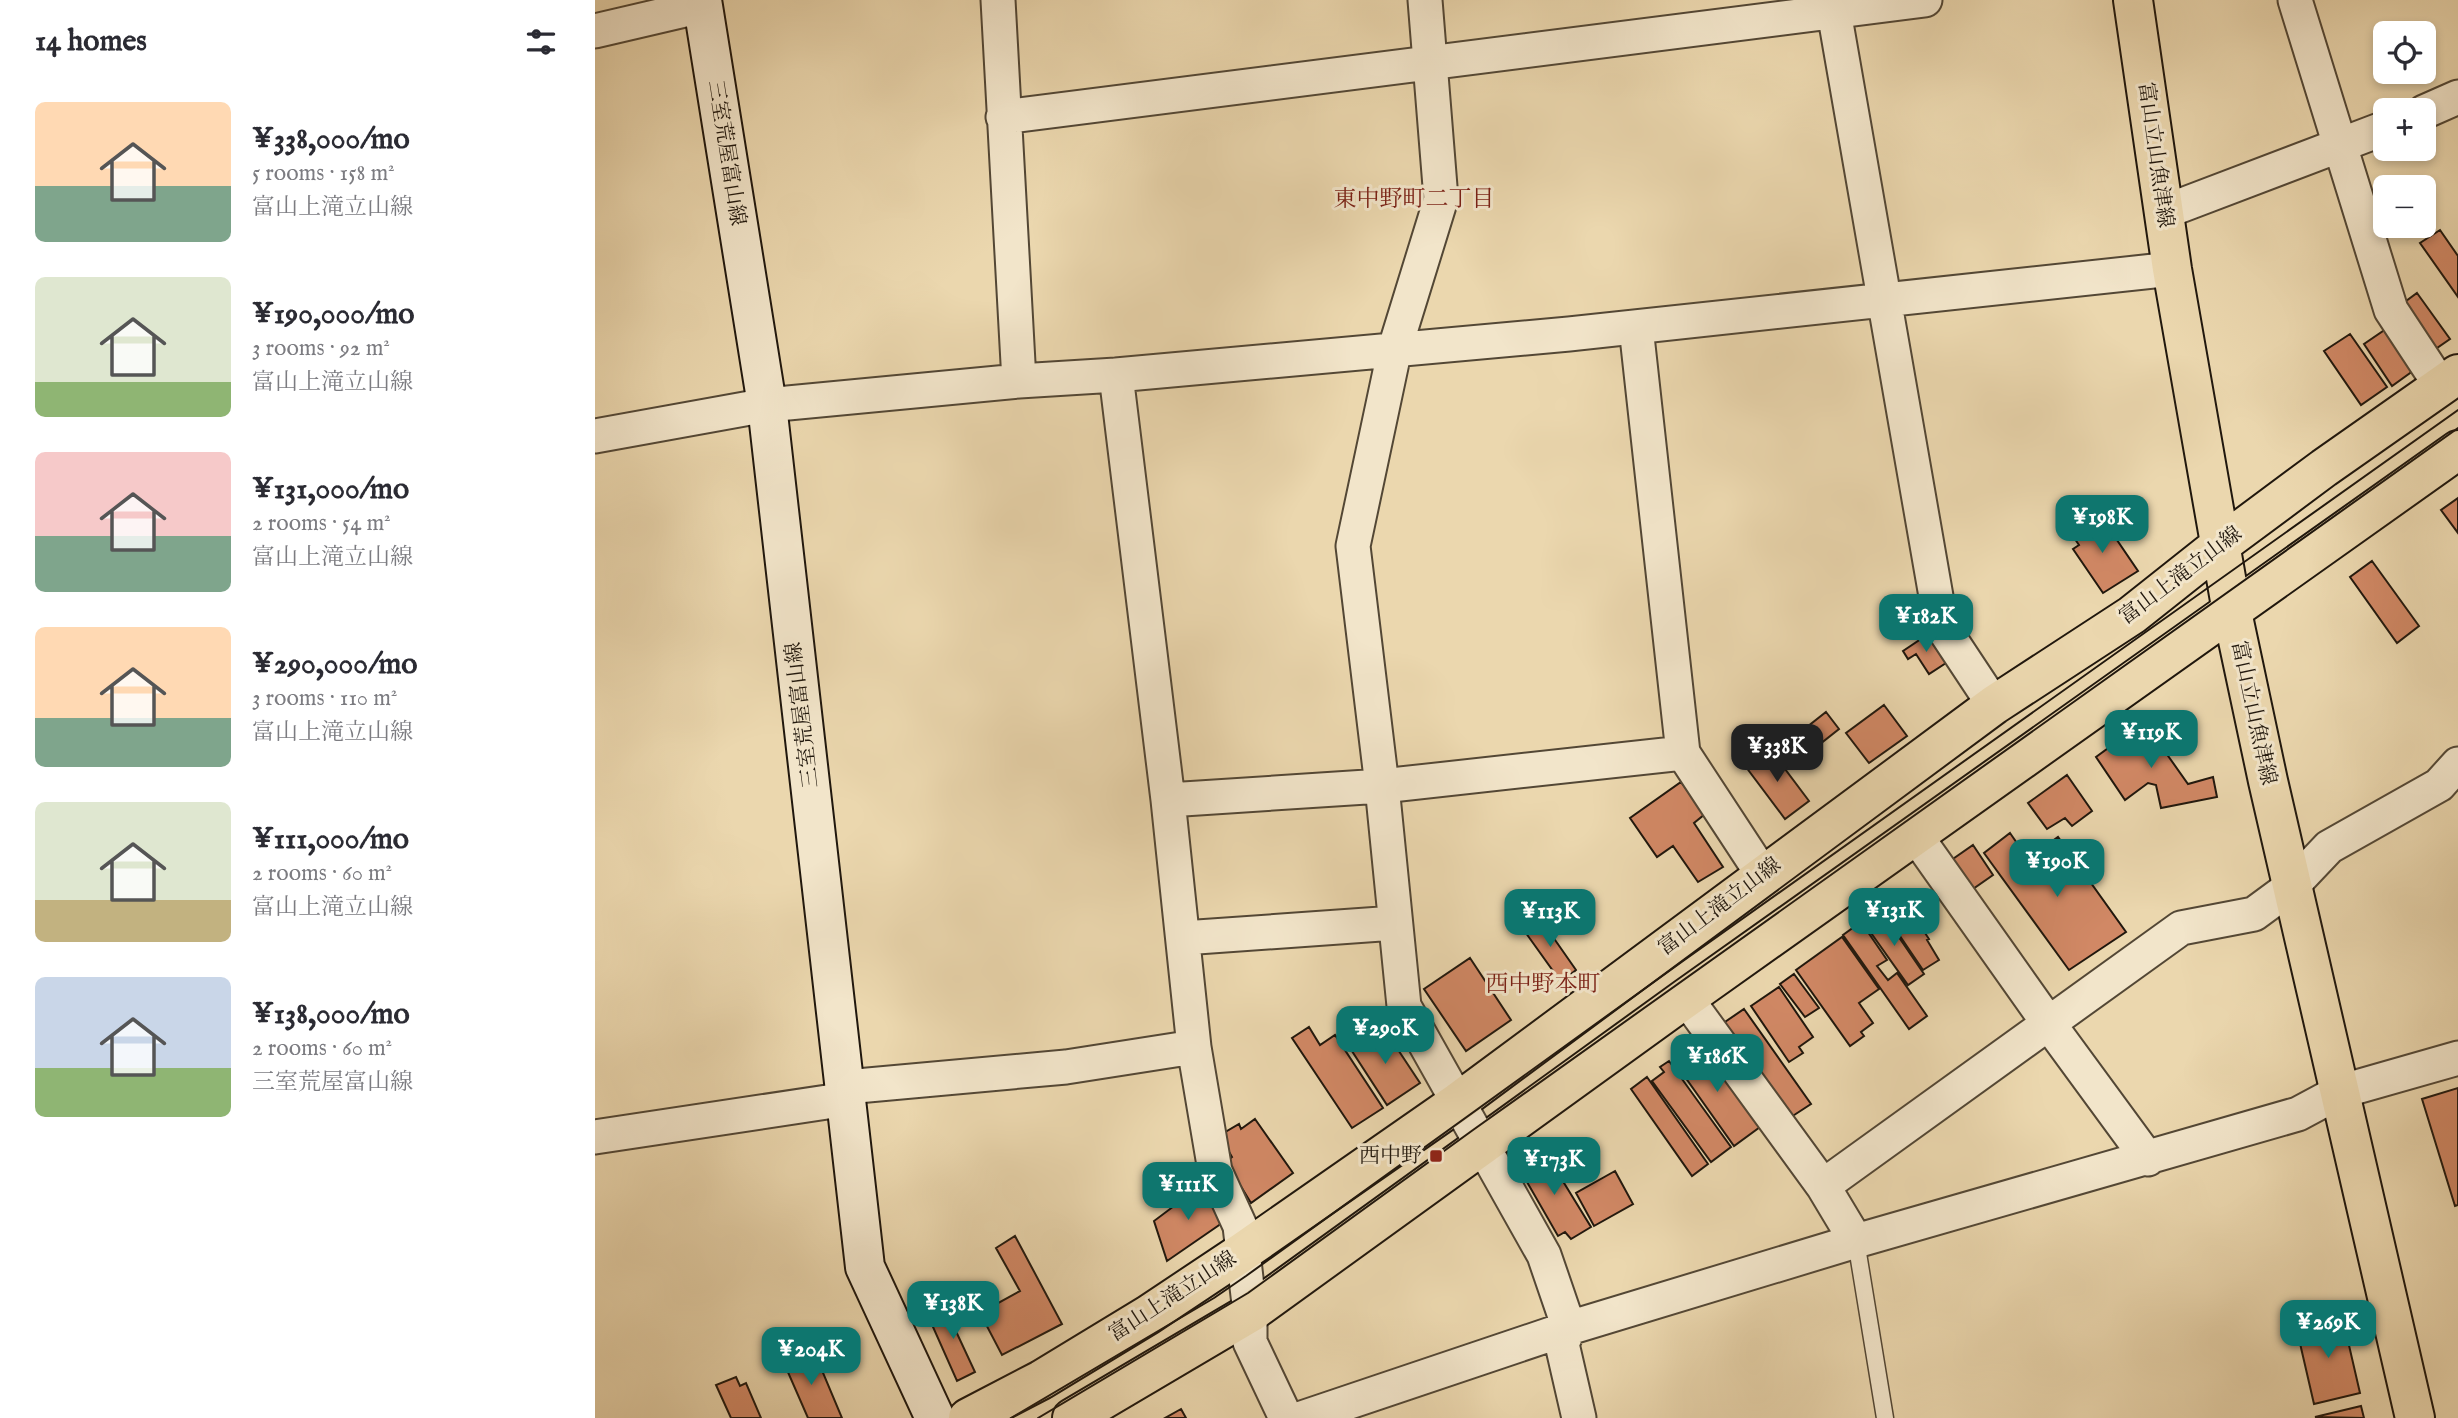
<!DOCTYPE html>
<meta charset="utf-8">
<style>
body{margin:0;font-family:"IM FELL English","Noto Serif JP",serif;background:#f2f2f3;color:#2b2b33;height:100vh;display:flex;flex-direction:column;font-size:26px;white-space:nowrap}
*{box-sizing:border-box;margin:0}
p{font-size:23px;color:#7c7c81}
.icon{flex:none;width:38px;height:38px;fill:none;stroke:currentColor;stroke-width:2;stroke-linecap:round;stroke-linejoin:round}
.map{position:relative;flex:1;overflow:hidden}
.sheet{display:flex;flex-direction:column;background:#fff;width:595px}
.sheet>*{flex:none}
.tools{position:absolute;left:1778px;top:21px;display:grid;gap:14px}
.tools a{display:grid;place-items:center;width:63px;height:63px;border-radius:10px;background:#fff;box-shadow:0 4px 10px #0003;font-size:35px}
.price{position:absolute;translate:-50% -60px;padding:0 16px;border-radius:14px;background:#0f766e;color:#fff;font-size:23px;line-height:46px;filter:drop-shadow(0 2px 4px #0008)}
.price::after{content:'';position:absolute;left:50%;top:42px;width:21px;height:16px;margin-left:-10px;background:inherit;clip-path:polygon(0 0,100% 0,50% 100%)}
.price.current{background:#222;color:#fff}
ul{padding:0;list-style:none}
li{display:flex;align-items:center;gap:21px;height:175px;padding:0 35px}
li span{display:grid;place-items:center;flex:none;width:196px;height:140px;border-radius:10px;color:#555}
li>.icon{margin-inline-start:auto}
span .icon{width:84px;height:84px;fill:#fffc;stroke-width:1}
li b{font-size:30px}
h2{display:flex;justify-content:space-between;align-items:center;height:84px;padding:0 35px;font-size:30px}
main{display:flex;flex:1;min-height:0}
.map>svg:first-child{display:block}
.building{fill:#d18865;stroke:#20170d;stroke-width:2}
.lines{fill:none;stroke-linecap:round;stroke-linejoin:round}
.service-casing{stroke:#534735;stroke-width:19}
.minor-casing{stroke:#534735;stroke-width:37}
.secondary-casing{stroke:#20170d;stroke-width:42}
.primary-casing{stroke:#20170d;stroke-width:42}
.service{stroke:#f2e5ca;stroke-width:16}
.minor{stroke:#f2e5ca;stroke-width:33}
.secondary{stroke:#f2e5ca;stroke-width:38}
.primary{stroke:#ebd7ae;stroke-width:38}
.tram{stroke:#20170d;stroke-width:2}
.poi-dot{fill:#8f2418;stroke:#f2e5ca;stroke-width:2.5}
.labels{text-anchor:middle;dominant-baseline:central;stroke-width:6;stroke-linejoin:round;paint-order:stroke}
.street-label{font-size:21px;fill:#20170d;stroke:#f2e5ca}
.poi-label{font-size:21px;fill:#20170d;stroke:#f2e5ca;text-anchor:end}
.neighbourhood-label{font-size:23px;fill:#7a1f14;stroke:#f2e5ca}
</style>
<main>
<section class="sheet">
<h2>14 homes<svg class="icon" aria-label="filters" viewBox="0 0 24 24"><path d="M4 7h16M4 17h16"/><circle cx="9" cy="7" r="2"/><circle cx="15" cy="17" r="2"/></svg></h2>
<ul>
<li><span style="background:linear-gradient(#ffd9b3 60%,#7fa58c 0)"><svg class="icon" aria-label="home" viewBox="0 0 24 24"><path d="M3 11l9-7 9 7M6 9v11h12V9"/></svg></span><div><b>¥338,000/mo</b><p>5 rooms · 158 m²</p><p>富山上滝立山線</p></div></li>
<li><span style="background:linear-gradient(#dfe7d0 75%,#8fb573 0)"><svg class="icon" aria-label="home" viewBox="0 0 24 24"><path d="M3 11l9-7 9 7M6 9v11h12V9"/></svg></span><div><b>¥190,000/mo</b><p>3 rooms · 92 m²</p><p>富山上滝立山線</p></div></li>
<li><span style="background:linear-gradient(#f6c9c9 60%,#7fa58c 0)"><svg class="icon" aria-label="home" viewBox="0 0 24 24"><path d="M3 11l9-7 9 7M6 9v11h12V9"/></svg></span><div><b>¥131,000/mo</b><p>2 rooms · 54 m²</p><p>富山上滝立山線</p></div></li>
<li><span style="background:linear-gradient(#ffd9b3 65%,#7fa58c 0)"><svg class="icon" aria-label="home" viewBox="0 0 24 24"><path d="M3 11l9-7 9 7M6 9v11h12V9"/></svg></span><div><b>¥290,000/mo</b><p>3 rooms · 110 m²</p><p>富山上滝立山線</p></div></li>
<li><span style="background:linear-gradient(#dfe7d0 70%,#c2b280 0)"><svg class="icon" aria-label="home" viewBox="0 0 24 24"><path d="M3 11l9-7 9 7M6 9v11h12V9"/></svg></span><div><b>¥111,000/mo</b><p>2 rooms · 60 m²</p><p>富山上滝立山線</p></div></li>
<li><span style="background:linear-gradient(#c9d6e8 65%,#8fb573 0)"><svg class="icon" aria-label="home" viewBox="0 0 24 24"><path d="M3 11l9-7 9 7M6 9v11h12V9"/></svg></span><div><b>¥138,000/mo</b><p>2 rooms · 60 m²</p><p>三室荒屋富山線</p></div></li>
</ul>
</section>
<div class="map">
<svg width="1863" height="1418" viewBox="0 0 1863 1418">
<rect width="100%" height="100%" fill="#ebd7ae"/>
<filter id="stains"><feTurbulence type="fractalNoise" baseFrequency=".00286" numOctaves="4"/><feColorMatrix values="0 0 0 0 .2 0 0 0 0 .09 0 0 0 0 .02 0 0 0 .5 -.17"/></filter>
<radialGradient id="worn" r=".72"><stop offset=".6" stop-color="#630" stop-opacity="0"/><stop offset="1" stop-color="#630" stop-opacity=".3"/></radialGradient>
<path class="building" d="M1845,230L1863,256V297L1825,243Z
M1822,293L1855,339L1839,350L1807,304Z
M1794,327L1822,368L1797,386L1769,344Z
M1755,334L1792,387L1766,405L1729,351Z
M1863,498V533L1846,510Z
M1478,514L1490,535L1509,521L1543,571L1508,593L1478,549L1484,545L1471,526Z
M1777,561L1824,626L1802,643L1755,577Z
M1332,635L1351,663L1334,674L1321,654L1313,659L1308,651Z
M1289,705L1312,736L1274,763L1251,733Z
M1231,712L1244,729L1225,744L1212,727Z
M1549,722L1593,784L1618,777L1622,797L1566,808L1561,785L1553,783L1530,800L1501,757Z
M1175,749L1214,801L1190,819L1151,767Z
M1472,775L1497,811L1477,826L1470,818L1452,829L1433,803Z
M1086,782L1110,814L1099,823L1128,867L1103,882L1078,846L1062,857L1035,818Z
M1415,833L1433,859L1463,837L1531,932L1474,970L1389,853Z
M1378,845L1398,875L1375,891L1355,861Z
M1314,893L1326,907L1321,912L1309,898Z
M1307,898L1334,939L1332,940L1344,960L1328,970L1288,911Z
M1286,911L1329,974L1313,985L1269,923Z
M944,917L981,970L966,982L928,929Z
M1266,922L1292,960L1282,966L1293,980L1302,973L1332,1016L1314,1029L1248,935Z
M1247,937L1284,989L1264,1003L1278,1023L1266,1032L1269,1036L1255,1046L1201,970Z
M875,958L916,1020L871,1051L829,989Z
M1199,974L1224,1008L1210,1017L1185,984Z
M1184,987L1218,1037L1204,1047L1208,1053L1194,1062L1156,1006Z
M1149,1009L1216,1104L1190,1121L1124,1026Z
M714,1027L725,1045L740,1035L788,1108L757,1128L697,1038Z
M788,1027L825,1083L792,1105L755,1048Z
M1104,1042L1165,1127L1139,1146L1078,1060Z
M1074,1061L1136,1147L1116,1162L1057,1081L1069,1072L1065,1067Z
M1052,1077L1113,1164L1097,1176L1036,1089Z
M1863,1088V1205L1860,1206L1827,1099Z
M660,1119L698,1173L656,1203L631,1162L637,1157L629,1143L627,1134L644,1124L646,1129Z
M950,1152L996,1227L976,1239L970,1232L963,1236L924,1168Z
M1020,1171L1038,1204L999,1226L981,1193Z
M607,1185L630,1221L572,1261L559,1221Z
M420,1236L467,1324L407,1355L385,1313L425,1291L401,1248Z
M363,1304L372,1322L359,1327L380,1372L362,1381L334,1318Z
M1747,1315L1765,1393L1719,1404L1701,1326Z
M196,1348L203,1365L221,1356L247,1418H213L185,1354Z
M141,1377L145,1386L151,1383L166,1418H136L121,1385Z
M1766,1406L1769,1418L1720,1417Z
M586,1409L591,1418H570Z"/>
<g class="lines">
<defs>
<path id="service" d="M1261,1241L1290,1418"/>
<path id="minor" d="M403,0L424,381
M830,0L846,199L800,348L758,546L787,786L809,1006L949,1255L974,1328L967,1344L984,1418
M1237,0L1346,625L1399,705
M1700,0L1796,310L1846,386
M0,31L107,6
M1829,112L1863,97
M408,117L1330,0
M1569,212L1790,128
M1041,327L1088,753L1168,875
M521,375L573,800L599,1047L620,1171L645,1226L655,1313V1342L691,1418
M0,436L172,405L424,381L521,375L974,334L1577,269
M573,800L787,786L1088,753
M1321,836L1454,1024L1553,1159
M588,938L800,923
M1091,998L1228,1186L1261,1241
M251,1087L471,1067L599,1047
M0,1137L252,1099
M1228,1186L1586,928L1659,914L1697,886L1734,847L1844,785L1863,764
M707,1418L974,1328L1261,1241L1703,1114L1744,1092L1863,1058"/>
<path id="secondary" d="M107,0L172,405L270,1267L340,1418"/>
<path id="primary" d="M1538,0L1577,269L1637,612L1673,781L1820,1418
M373,1418L446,1380L553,1315L649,1251L863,1102L1399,705L1537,615L1624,546L1729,468L1863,374
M477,1418L655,1313L1091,998L1863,450"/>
</defs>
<use href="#service" class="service-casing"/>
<use href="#minor" class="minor-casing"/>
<use href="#secondary" class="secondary-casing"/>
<use href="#primary" class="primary-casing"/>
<use href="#service" class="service"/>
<use href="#minor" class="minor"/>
<use href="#secondary" class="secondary"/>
<use href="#primary" class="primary"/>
<path class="tram" d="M416,1418L619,1298L651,1276L1088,961L1863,410
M443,1418L653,1293L878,1130L1863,428"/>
</g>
<rect class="poi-dot" x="834" y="1149" width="14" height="14" rx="3.5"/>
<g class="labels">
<g class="street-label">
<text transform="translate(131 153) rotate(81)">三室荒屋富山線</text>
<text transform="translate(1560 155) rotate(82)">富山立山魚津線</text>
<text transform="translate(1586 576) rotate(-37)">富山上滝立山線</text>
<text transform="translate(1658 713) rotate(78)">富山立山魚津線</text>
<text transform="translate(208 715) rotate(-97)">三室荒屋富山線</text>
<text transform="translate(1125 907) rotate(-37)">富山上滝立山線</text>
<text transform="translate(578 1297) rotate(-33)">富山上滝立山線</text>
</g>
<g class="poi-label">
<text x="827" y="1156">西中野</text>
</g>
<g class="neighbourhood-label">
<text x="819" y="199">東中野町二丁目</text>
<text x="948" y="984">西中野本町</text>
</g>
</g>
<rect width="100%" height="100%" filter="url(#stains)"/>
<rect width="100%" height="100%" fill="url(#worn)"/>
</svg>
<div class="tools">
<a><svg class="icon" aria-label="locate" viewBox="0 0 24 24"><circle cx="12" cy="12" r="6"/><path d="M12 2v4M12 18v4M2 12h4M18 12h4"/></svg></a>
<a>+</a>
<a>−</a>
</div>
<b class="price" style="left:1507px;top:555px">¥198K</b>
<b class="price" style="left:1331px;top:654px">¥182K</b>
<b class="price" style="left:1556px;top:770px">¥119K</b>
<b class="price current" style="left:1182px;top:784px">¥338K</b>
<b class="price" style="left:1462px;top:899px">¥190K</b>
<b class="price" style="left:1299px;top:948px">¥131K</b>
<b class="price" style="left:955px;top:949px">¥113K</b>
<b class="price" style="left:790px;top:1066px">¥290K</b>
<b class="price" style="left:1122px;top:1094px">¥186K</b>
<b class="price" style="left:959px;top:1197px">¥173K</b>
<b class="price" style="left:593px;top:1222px">¥111K</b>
<b class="price" style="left:358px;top:1341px">¥138K</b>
<b class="price" style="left:1733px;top:1360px">¥269K</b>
<b class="price" style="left:216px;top:1387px">¥204K</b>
</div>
</main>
